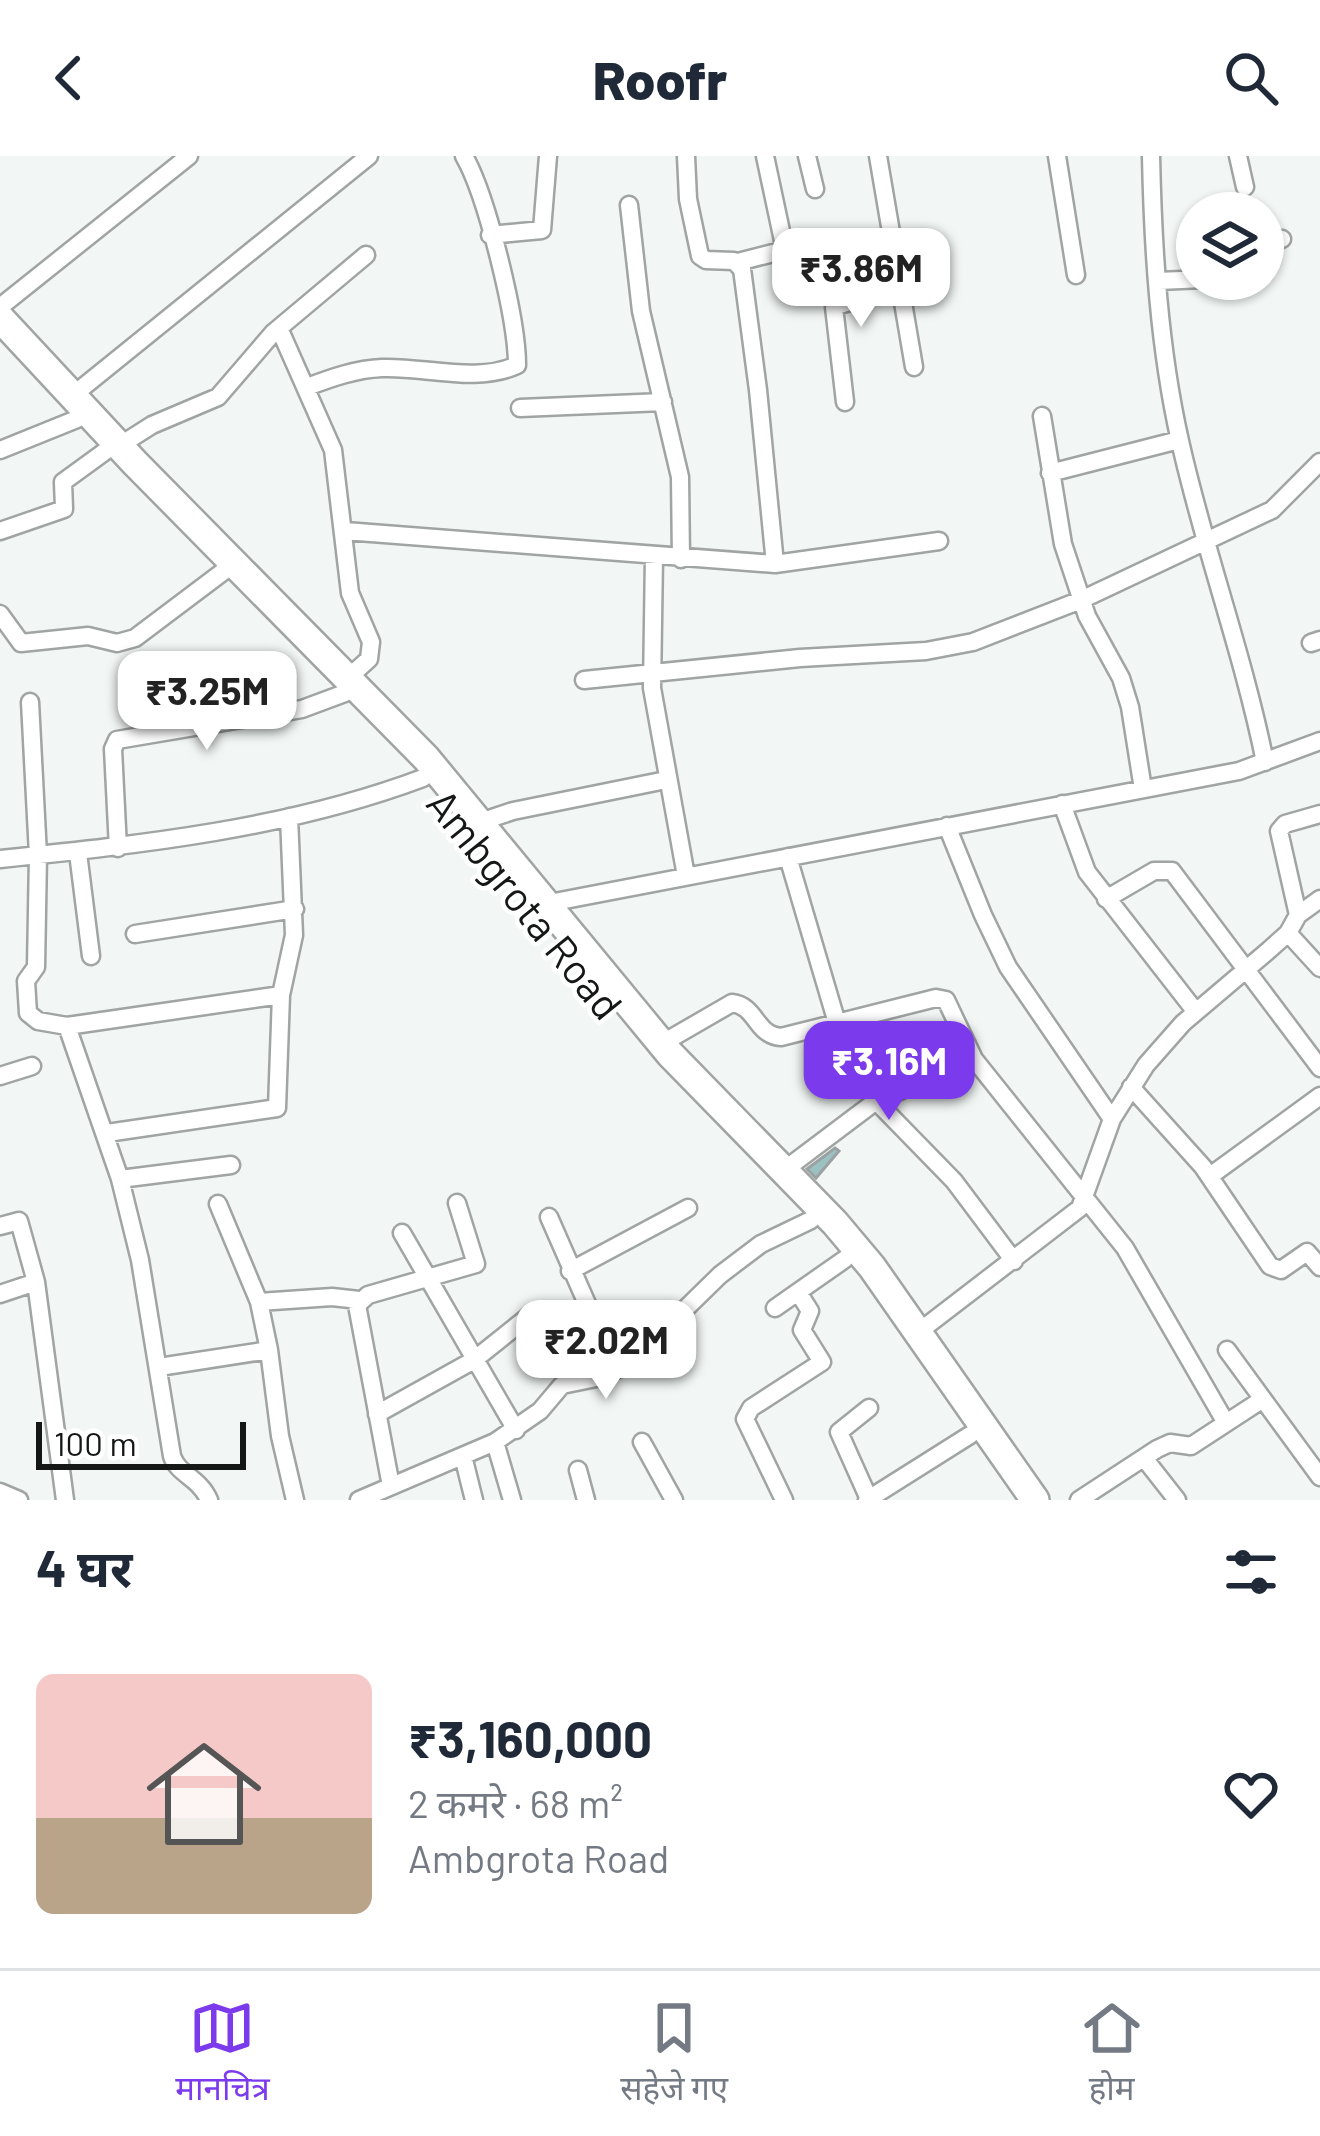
<!DOCTYPE html>
<html lang="hi">
<meta charset="utf-8">
<style>
body{margin:0;font-family:Barlow,"Noto Sans Devanagari",sans-serif;background:#f2f2f3;color:#1f2937;height:100vh;display:flex;flex-direction:column;font-size:45px;white-space:nowrap}
*{box-sizing:border-box;margin:0}
p{font-size:39px;color:#747a83}
.icon{flex:none;width:66px;height:66px;fill:none;stroke:currentColor;stroke-width:2;stroke-linecap:round;stroke-linejoin:round}
.map{position:relative;height:1344px;overflow:hidden}
.sheet{display:flex;flex-direction:column;background:#fff;flex:1}
.sheet>*{flex:none}
.fabs{position:absolute;left:1176px;top:36px;display:grid;gap:24px}
.fabs a{display:grid;place-items:center;width:108px;height:108px;border-radius:50%;background:#fff;box-shadow:0 3px 9px #0004;font-size:60px}
.scale{position:absolute;left:36px;bottom:30px;width:210px;box-sizing:border-box;padding-left:12px;border:6px solid #151616;border-top:0;font-size:33px;line-height:42px;white-space:nowrap;color:#151616;-webkit-text-stroke:9px #fff;paint-order:stroke}
.price{position:absolute;translate:-50% -102px;padding:0 27px;border-radius:24px;background:#fff;color:#222;font-size:39px;line-height:78px;filter:drop-shadow(0 3px 6px #0008)}
.price::after{content:'';position:absolute;left:50%;top:72px;width:36px;height:27px;margin-left:-18px;background:inherit;clip-path:polygon(0 0,100% 0,50% 100%)}
.price.active{background:#7c3aed;color:#fff}
ul{padding:0;list-style:none}
li{display:flex;align-items:center;gap:36px;height:300px;padding:0 36px}
li span{display:grid;place-items:center;flex:none;width:336px;height:240px;border-radius:18px;color:#555}
li>.icon{margin-inline-start:auto}
span .icon{width:144px;height:144px;fill:#fffc;stroke-width:1}
li b{font-size:51px}
h2{display:flex;justify-content:space-between;align-items:center;height:144px;padding:0 36px;font-size:51px}
header{display:flex;justify-content:space-between;align-items:center;height:156px;padding:0 36px;background:#fff;font-size:54px;font-weight:800}
.dock{display:flex;justify-content:space-around;align-items:center;height:168px;border-top:3px solid #e0e1e3;background:#fff;font-size:33px;color:#747a83}
.dock a{display:grid;justify-items:center;gap:6px}
.dock .active{color:#7c3aed}
.map>svg:first-child{display:block}
.building{fill:#9bc2c3;stroke:#9ca2a2;stroke-width:3}
.lines{fill:none;stroke-linecap:round;stroke-linejoin:round}
.street-casing{stroke:#a0a4a2;stroke-width:21}
.primary-casing{stroke:#a0a4a2;stroke-width:32}
.street{stroke:#fff;stroke-width:16}
.primary{stroke:#fff;stroke-width:27}
.labels{text-anchor:middle;dominant-baseline:central;stroke-width:9;stroke-linejoin:round;paint-order:stroke}
.street-label{font-size:42px;fill:#151616;stroke:#fff}
</style>
<header><svg class="icon" aria-label="back" viewBox="0 0 24 24"><path d="M15 5l-7 7 7 7"/></svg>Roofr<svg class="icon" aria-label="search" viewBox="0 0 24 24"><circle cx="10" cy="10" r="6"/><path d="M15 15l6 6"/></svg></header>
<div class="map">
<svg width="1320" height="1344" viewBox="0 0 1320 1344">
<rect width="100%" height="100%" fill="#f2f7f5"/>
<path class="building" d="M835,992L839,995L816,1022L807,1013Z"/>
<g class="lines">
<defs>
<path id="street" d="M686,0L688,43L700,100L706,104L734,105L742,113L758,234L775,408
M807,0L815,33
M878,0L914,211
M1057,0L1076,119
M1151,0C1153,94 1159,192 1180,285C1204,393 1243,497 1265,606
M1238,0L1245,31
M629,49L641,155L680,321L681,403
M490,79L542,74L548,0
M1263,88L1282,83
M738,106L785,94L765,0
M1159,125L1203,123
M0,151L189,0
M279,172L333,294L350,437L371,486L369,503L348,522
M307,231C331,222 356,213 382,212C424,210 477,228 517,209C517,163 487,40 464,0
M72,240L369,0
M845,246L834,151L881,136L900,124
M520,252L663,246
M1042,260L1063,388L1087,460L1121,522L1130,551L1143,633
M119,290L152,269L218,241L273,177L366,99
M0,294L77,263
M1050,317L1179,284
M0,375L64,353L63,326L107,294
M345,375L775,408L939,385
M654,400L652,532L686,720
M0,458L21,487L88,480L117,487L135,482L224,415
M1311,487L1320,484
M584,524L800,502L926,495L973,486L1081,444L1272,354L1320,306
M30,546L38,699L36,811L26,825L28,857L38,865L67,870
M1062,648L1087,716L1196,856
M480,666L513,655L666,624
M947,670L983,759L1008,811L1112,963
M118,692L113,593L117,584L302,553L345,537
M78,697L91,800
M788,701L837,867
M0,703C144,688 287,673 423,622
M1106,743L1154,715H1172L1320,912
M544,748L1239,615L1320,585
M1298,759L1279,675L1285,668L1320,658
M1288,777L1320,812
M135,778L295,753
M668,884L732,847C757,850 755,879 781,881L936,842L946,844L974,903L1125,1092L1226,1267
M0,920L32,910
M1131,931L1203,1011L1270,1110L1281,1114L1307,1096L1320,1111
M876,945L954,1025L1014,1105
M107,977L277,952L281,839L294,779L289,661
M791,1009L876,945L974,903
M1210,1020L1320,940
M120,1023L231,1009
M218,1048L259,1146L269,1194
M549,1061L616,1214
M0,1070L19,1065L36,1126L65,1344
M402,1077L516,1274
M570,1115L688,1052
M0,1138L36,1126
M259,1146L332,1141L359,1144
M775,1152L845,1103
M925,1171L1080,1052L1112,963L1146,909L1183,867L1269,794L1288,777L1298,759L1320,743
M1227,1194L1320,1321
M159,1211L269,1194L280,1280L295,1344
M869,1252L839,1276L869,1343
M377,1258L474,1204L529,1160
M495,1286L512,1344
M642,1286L674,1344
M463,1300L474,1344
M1144,1302L1177,1344
M578,1314L586,1344
M391,1330L357,1149L368,1139L476,1108L457,1047
M0,1336L19,1344
M209,1344C199,1321 178,1319 172,1300L140,1104L120,1023L67,870L281,839
M359,1344L495,1286L540,1255L562,1229L601,1221L630,1207L720,1119L761,1088L811,1064
M784,1344L745,1263L751,1252L822,1206L802,1174L810,1155L798,1136
M867,1344L970,1279
M1079,1344L1157,1293L1170,1287L1191,1290L1263,1243"/>
<path id="primary" d="M0,162L135,307L426,602L670,898L835,1067L872,1111L1035,1344"/>
</defs>
<use href="#street" class="street-casing"/>
<use href="#primary" class="primary-casing"/>
<use href="#street" class="street"/>
<use href="#primary" class="primary"/>
</g>
<g class="labels">
<g class="street-label">
<text transform="translate(526 747) rotate(51)">Ambgrota Road</text>
</g>
</g>
</svg>
<div class="fabs">
<a><svg class="icon" aria-label="layers" viewBox="0 0 24 24"><path d="M12 4l9 5-9 5-9-5zM3 14l9 5 9-5"/></svg></a>
</div>
<div class="scale">100 m</div>
<b class="price" style="left:861px;top:174px">₹3.86M</b>
<b class="price" style="left:207px;top:597px">₹3.25M</b>
<b class="price active" style="left:889px;top:967px">₹3.16M</b>
<b class="price" style="left:606px;top:1246px">₹2.02M</b>
</div>
<section class="sheet">
<h2>4 घर<svg class="icon" aria-label="filters" viewBox="0 0 24 24"><path d="M4 7h16M4 17h16"/><circle cx="9" cy="7" r="2"/><circle cx="15" cy="17" r="2"/></svg></h2>
<ul>
<li><span style="background:linear-gradient(#f6c9c9 60%,#b9a48a 0)"><svg class="icon" aria-label="home" viewBox="0 0 24 24"><path d="M3 11l9-7 9 7M6 9v11h12V9"/></svg></span><div><b>₹3,160,000</b><p>2 कमरे · 68 m²</p><p>Ambgrota Road</p></div><svg class="icon" aria-label="heart" viewBox="0 0 24 24"><path d="M12 20l-8-8c-3-5 5-10 8-4 3-6 11-1 8 4z"/></svg></li>
</ul>
</section>
<nav class="dock">
<a class="active"><svg class="icon" aria-label="map" viewBox="0 0 24 24"><path d="M3 6l6-2 6 2 6-2v14l-6 2-6-2-6 2zM9 4v14M15 6v14"/></svg>मानचित्र</a>
<a><svg class="icon" aria-label="saved" viewBox="0 0 24 24"><path d="M7 4h10v16l-5-4-5 4z"/></svg>सहेजे गए</a>
<a><svg class="icon" aria-label="home" viewBox="0 0 24 24"><path d="M3 11l9-7 9 7M6 9v11h12V9"/></svg>होम</a>
</nav>
